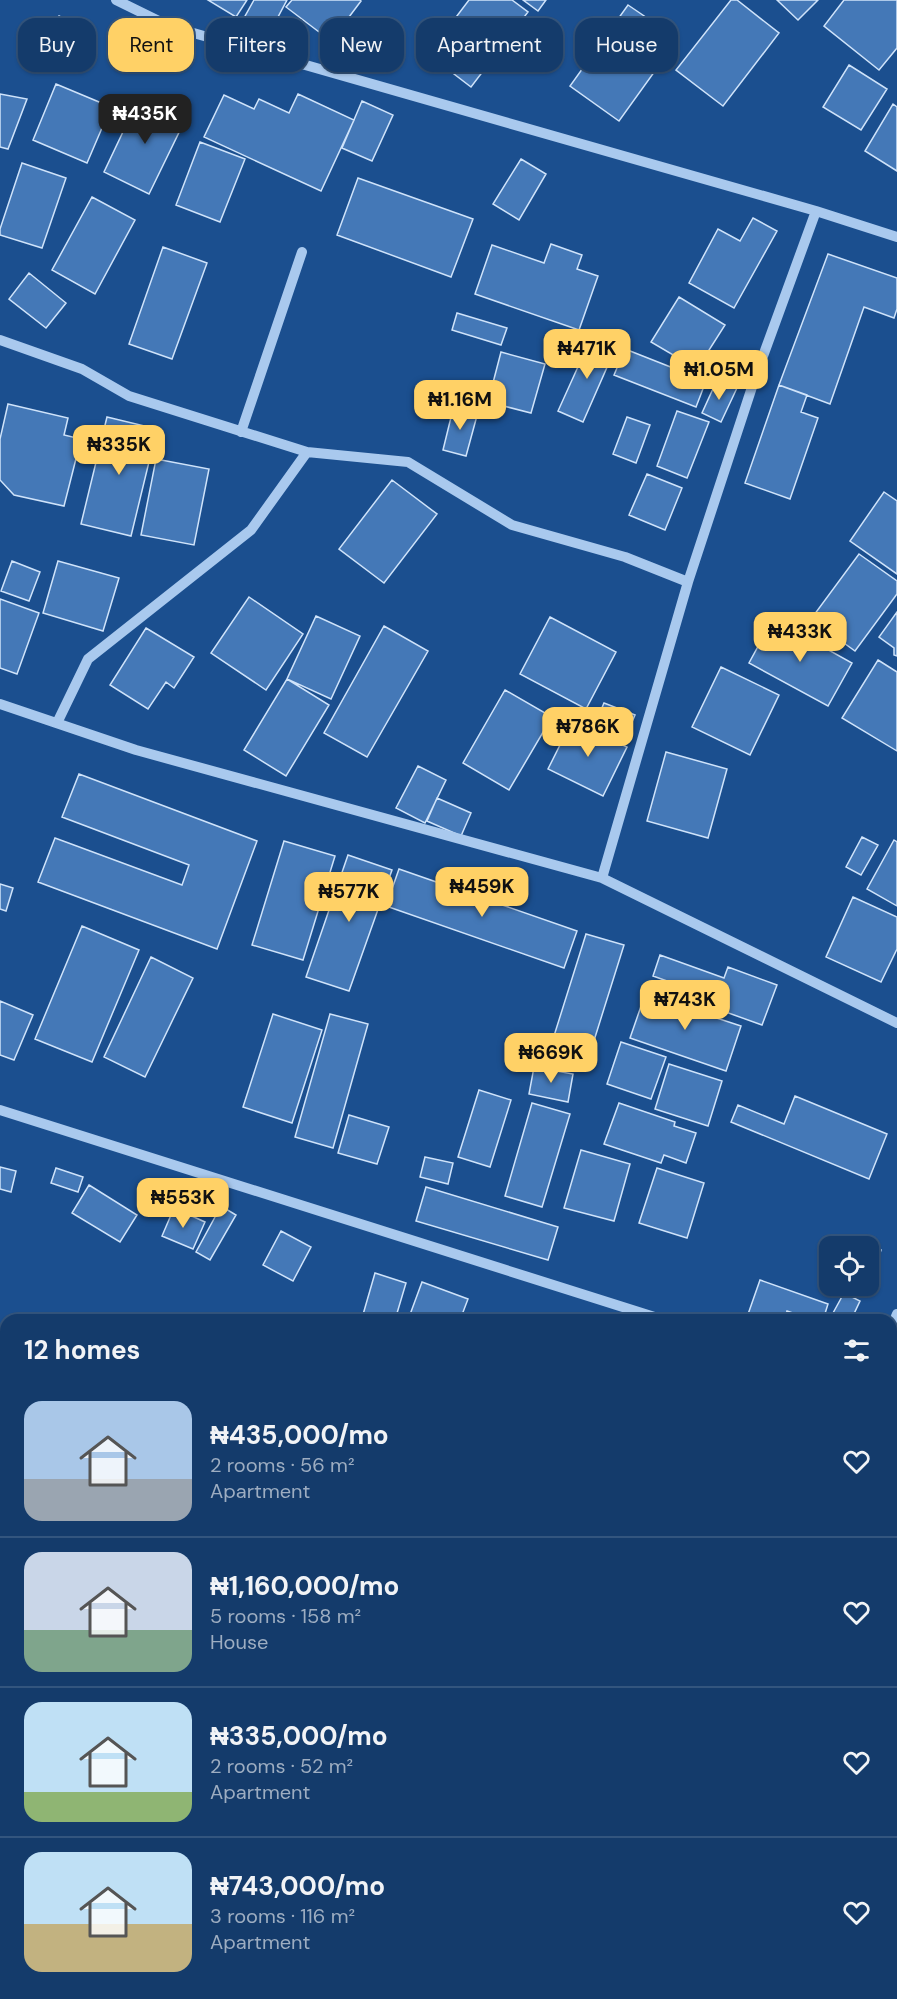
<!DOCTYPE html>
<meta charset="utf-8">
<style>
body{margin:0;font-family:"DM Sans",sans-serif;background:#1d4271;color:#f1f3f6;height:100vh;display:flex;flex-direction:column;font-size:22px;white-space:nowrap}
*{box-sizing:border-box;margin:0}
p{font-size:20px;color:#9dadc1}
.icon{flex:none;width:33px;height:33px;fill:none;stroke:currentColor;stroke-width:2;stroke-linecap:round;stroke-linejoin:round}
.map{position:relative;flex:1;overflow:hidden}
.sheet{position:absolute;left:0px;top:1314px;width:897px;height:686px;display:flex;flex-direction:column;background:#143b6b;border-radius:18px 18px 0 0;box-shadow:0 2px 4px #0004,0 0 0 2px #33557e}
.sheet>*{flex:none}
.hud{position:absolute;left:18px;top:18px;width:861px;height:54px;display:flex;gap:12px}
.fabs{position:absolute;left:819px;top:1236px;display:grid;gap:12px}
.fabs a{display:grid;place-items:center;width:60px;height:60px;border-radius:12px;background:#143b6b;box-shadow:0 2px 4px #0004,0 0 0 2px #33557e;font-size:30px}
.price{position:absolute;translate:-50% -51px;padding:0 14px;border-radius:12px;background:#ffd166;color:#111;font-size:20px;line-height:39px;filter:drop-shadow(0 2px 3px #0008)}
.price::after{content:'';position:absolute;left:50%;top:36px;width:18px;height:14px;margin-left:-9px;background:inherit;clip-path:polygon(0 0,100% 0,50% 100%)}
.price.selected{background:#222;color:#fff}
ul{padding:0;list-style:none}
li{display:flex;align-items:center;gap:18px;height:150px;padding:0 24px}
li+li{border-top:2px solid #33557e}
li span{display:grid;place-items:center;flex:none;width:168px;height:120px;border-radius:18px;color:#555}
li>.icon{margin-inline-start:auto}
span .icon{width:72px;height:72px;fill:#fffc;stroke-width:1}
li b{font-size:26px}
h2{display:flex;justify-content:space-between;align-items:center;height:72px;padding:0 24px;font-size:26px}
.chip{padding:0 21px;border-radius:18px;background:#143b6b;box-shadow:0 2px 4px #0004,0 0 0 2px #33557e;font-size:21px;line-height:54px}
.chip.selected{background:#ffd166;color:#111}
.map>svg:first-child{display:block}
.building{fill:#4478b7;stroke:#cfe3fa;stroke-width:1.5}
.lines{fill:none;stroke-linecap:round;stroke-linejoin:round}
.minor{stroke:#a9c9ee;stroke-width:10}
</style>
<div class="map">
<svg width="897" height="1999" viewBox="0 0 897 1999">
<rect width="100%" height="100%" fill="#1b4f8f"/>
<path class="building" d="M208,0H247L236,17Z
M254,0H287L270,32L244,18Z
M292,0H360L361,1L331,41L286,7Z
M469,0H512L528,12L471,87L428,54Z
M523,0H546L538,11Z
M731,0H737L779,33L723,106L676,70Z
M777,0H818L798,20Z
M844,0H897V48L879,70L824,26Z
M628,5L678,39L619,121L570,86Z
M59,16L84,29L65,65L39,51Z
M849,65L887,89L861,130L823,107Z
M56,84L111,107L87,163L33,140Z
M0,94L27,99L8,149L0,147Z
M298,94L354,120L321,191L204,137L224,95L254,109L259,99L289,113Z
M140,96L186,118L149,194L104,172Z
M362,101L393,115L372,161L342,148Z
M893,104L897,107V171L865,151Z
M200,142L245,159L220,222L176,205Z
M521,159L546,174L519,220L493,204Z
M22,163L66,178L42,248L0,235V229Z
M358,178L473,219L451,277L337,235Z
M92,197L135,220L95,294L52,270Z
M753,218L777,231L734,308L689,283L718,229L740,241Z
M551,244L582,255L577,269L598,276L579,330L475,294L492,245L544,263Z
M163,247L207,263L172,359L129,344Z
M828,254L897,278V309L894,318L864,307L830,404L779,385Z
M29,273L66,303L46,328L9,299Z
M679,297L725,325L697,369L651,342Z
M457,313L507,328L501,345L452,330Z
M591,338L615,349L583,422L558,411Z
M625,349L706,381L696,407L614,375Z
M501,352L545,364L531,413L488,402Z
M717,380L737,388L721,422L702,413Z
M779,385L807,395L801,412L818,418L790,499L745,483Z
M8,404L68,418L64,435L81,439L64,506L14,495L0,480V439Z
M454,405L478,412L466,456L443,450Z
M677,411L709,422L687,478L657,466Z
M107,417L157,429L131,536L81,524Z
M627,417L650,425L636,463L613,454Z
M156,459L209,469L194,545L141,535Z
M647,474L682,488L665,530L629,515Z
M392,480L437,514L384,583L339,549Z
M884,492L897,501V574L850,541Z
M859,554L897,581V594L855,651L811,619Z
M12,561L40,572L29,601L1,591Z
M58,561L119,578L103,631L43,613Z
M249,597L303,634L266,690L211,653Z
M0,599L39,613L17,674L0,668Z
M897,612V656L894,655V648L879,637Z
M316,616L360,636L331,699L287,679Z
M550,617L616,652L586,709L520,674Z
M773,619L852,663L828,706L749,663Z
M384,626L428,651L367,757L324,733Z
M146,628L194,657L174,688L166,682L148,709L110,685Z
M878,660L897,672V751L842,718Z
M721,667L779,695L750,755L692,727Z
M287,679L329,705L286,776L244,750Z
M505,690L552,717L509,790L463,763Z
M604,703L635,715L629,729L598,717Z
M572,721L627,747L603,796L548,769Z
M666,752L727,769L708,838L647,821Z
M418,766L446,780L425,823L396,808Z
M79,774L257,841L217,949L38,882L55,838L182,885L189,865L62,817Z
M437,798L471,813L461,836L427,821Z
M862,837L878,845L861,875L846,867Z
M894,840L897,842V906L867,889Z
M284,841L335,856L303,960L252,945Z
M348,855L392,870L349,991L306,977Z
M399,869L577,931L564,968L386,906Z
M0,884L13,888L6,911L0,909Z
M853,897L897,917V949L881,982L826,957Z
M82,926L139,950L92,1062L35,1039Z
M586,934L624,945L586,1066L548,1055Z
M660,955L724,978L728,967L777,985L762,1025L709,1006L712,997L653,976Z
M151,957L193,978L145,1077L104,1057Z
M647,989L691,1004L689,1009L741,1026L726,1071L630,1038Z
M0,1001L33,1015L14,1060L0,1055Z
M273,1014L322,1030L292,1123L243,1107Z
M330,1014L368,1024L333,1148L295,1137Z
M621,1042L666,1057L651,1099L607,1084Z
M669,1064L722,1081L708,1126L655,1109Z
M534,1067L573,1074L568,1102L529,1094Z
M479,1090L511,1100L490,1167L458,1157Z
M795,1096L887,1134L869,1179L731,1122L738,1105L784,1124Z
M532,1103L570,1114L542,1207L505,1196Z
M619,1103L675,1122L674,1126L696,1133L686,1163L664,1155L661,1163L604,1144Z
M349,1115L389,1127L377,1164L338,1153Z
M581,1150L630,1164L614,1221L564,1208Z
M425,1157L453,1163L448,1184L420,1177Z
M0,1167L16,1171L11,1192L0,1189Z
M56,1168L83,1177L78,1192L51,1183Z
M657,1168L704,1183L687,1238L639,1223Z
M89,1185L137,1215L120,1242L72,1213Z
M426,1187L558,1227L548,1260L416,1221Z
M221,1206L236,1215L210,1260L196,1252Z
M174,1208L205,1222L193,1249L162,1236Z
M281,1231L311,1247L293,1281L263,1265Z
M856,1242L881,1250L874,1271L868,1269V1246H854Z
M375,1273L406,1283L395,1320H369L362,1318Z
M760,1280L828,1304L823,1320H813L787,1311L784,1320H746Z
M422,1282L468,1299L460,1320H408Z
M844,1293L860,1301L851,1320L833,1313Z
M891,1439L897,1442V1476L891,1473Z
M891,1489L897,1492V1521L891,1532Z
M891,1829L897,1833V1915L891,1910Z
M897,1950V1999H853L851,1998L856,1994H891V1956Z
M308,1994H364L357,1999H313Z
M810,1994H829L824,1999H817Z"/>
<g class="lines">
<path class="minor" d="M116,0L169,26L816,211L897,237
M0,340L82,369L129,396L307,452L408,462L512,525L625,557L688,582
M241,432L302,252
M0,704L136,750L602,878L897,1023
M57,723L88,659L251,530L307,452
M602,878L688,582L755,378L816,211
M0,1110L664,1320
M891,1328L897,1314
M891,1396L897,1399
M0,1541L6,1544
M891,1793L897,1792
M666,1999L668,1994"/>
</g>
</svg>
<div class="fabs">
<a><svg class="icon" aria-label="locate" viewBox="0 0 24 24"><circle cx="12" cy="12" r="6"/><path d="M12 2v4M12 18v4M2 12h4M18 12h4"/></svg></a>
</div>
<b class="price selected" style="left:145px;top:145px">₦435K</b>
<b class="price" style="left:587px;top:380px">₦471K</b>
<b class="price" style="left:719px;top:401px">₦1.05M</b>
<b class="price" style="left:460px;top:431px">₦1.16M</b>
<b class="price" style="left:119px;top:476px">₦335K</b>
<b class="price" style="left:800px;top:663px">₦433K</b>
<b class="price" style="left:588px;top:758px">₦786K</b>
<b class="price" style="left:482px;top:918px">₦459K</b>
<b class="price" style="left:349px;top:923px">₦577K</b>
<b class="price" style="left:685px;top:1031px">₦743K</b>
<b class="price" style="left:551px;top:1084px">₦669K</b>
<b class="price" style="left:183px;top:1229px">₦553K</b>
<div class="hud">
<a class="chip">Buy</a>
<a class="chip selected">Rent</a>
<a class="chip">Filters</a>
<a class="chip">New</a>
<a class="chip">Apartment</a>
<a class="chip">House</a>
</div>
<section class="sheet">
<h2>12 homes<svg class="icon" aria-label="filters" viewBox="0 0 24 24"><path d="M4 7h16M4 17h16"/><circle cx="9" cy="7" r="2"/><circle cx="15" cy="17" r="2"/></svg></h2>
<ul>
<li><span style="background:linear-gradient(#a9c7e8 65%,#9aa5b1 0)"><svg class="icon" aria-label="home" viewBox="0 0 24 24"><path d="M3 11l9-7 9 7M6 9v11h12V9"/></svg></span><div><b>₦435,000/mo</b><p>2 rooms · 56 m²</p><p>Apartment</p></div><svg class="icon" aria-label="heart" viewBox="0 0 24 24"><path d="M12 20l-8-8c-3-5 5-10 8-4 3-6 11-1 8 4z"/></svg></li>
<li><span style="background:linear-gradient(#c9d6e8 65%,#7fa58c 0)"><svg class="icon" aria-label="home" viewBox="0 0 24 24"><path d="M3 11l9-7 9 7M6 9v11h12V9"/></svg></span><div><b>₦1,160,000/mo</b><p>5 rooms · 158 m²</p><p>House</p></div><svg class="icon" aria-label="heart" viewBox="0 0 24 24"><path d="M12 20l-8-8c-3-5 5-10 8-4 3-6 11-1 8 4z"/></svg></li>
<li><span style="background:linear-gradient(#bfe0f5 75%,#8fb573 0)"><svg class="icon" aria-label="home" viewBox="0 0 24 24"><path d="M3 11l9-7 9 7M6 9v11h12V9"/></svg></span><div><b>₦335,000/mo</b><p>2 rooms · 52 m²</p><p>Apartment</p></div><svg class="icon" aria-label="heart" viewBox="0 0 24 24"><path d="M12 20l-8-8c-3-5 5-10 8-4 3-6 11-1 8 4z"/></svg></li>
<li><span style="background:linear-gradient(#bfe0f5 60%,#c2b280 0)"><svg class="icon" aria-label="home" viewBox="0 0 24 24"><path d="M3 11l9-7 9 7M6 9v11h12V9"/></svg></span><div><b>₦743,000/mo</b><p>3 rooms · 116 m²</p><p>Apartment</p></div><svg class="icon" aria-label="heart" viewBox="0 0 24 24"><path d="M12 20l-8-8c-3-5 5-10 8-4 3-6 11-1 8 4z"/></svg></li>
</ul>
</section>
</div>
